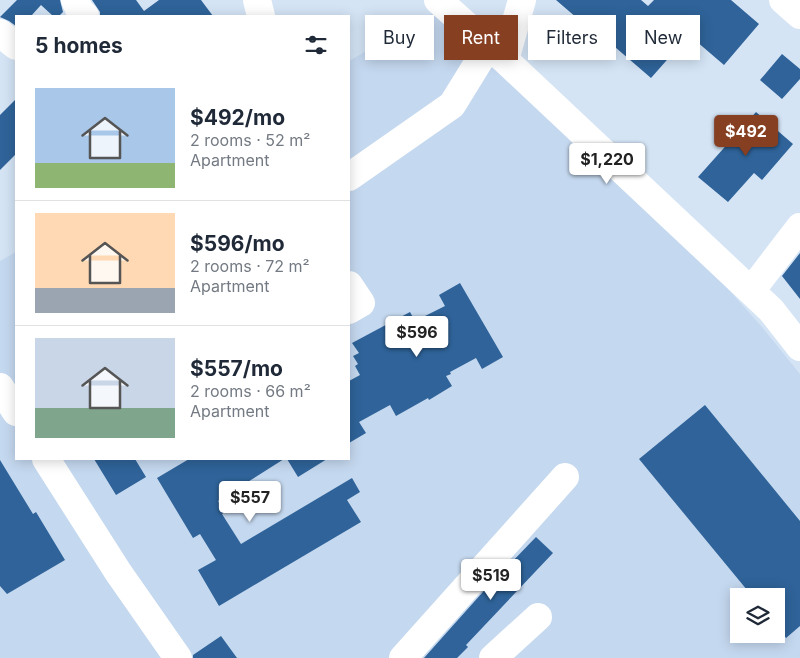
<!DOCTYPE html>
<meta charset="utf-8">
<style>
body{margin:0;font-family:Inter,sans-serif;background:#f6f6f7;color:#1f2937;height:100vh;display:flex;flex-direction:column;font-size:19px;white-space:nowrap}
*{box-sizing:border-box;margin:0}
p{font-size:16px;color:#747a83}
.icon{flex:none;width:28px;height:28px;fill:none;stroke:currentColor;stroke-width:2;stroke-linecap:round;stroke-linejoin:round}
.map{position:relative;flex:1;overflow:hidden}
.sheet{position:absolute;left:15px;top:15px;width:335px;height:445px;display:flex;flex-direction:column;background:#fff;border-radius:0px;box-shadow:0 2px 12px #0003}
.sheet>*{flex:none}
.banner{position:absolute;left:365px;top:15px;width:360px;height:45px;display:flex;gap:10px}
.fabs{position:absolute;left:730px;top:588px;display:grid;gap:10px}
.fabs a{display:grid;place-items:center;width:55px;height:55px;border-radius:0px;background:#fff;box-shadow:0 2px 12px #0003;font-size:25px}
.price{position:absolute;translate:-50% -42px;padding:0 11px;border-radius:5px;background:#fff;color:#222;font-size:16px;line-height:32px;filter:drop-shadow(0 1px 2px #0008)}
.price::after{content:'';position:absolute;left:50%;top:30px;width:15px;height:11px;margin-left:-8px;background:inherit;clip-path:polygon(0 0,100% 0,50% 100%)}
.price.selected{background:#873f22;color:#fff}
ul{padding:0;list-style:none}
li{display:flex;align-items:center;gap:15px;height:125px;padding:0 20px}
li+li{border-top:1px solid #e0e1e3}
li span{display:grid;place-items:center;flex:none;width:140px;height:100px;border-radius:0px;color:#555}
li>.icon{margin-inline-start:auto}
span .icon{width:60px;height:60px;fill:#fffc;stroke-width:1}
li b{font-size:21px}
h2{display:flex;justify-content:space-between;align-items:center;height:60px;padding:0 20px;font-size:21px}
.tag{padding:0 18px;border-radius:0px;background:#fff;box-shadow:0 2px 12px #0003;font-size:18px;line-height:45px}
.tag.selected{background:#873f22;color:#fff}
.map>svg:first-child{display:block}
.built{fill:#c4d8ef;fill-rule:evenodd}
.building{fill:#2f6399}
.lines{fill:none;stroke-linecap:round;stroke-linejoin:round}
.minor{stroke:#fff;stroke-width:28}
</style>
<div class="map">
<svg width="800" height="658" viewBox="0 0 800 658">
<rect width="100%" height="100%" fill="#d4e4f5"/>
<path class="built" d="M441,8L712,271L762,327L800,374V658H0V261L16,252V459H349V61ZM739,596H776V634H739Z"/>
<path class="building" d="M17,0H60L63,12L59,16H53L41,5L31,16H16V26L9,21L0,17Z
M92,0H136L144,11L159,0H201L213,16H100V12Z
M556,0H641L648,6L654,0H731L759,24L724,65L689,35L651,78L608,41L606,43Z
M782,54L800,69V79L782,99L760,80Z
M16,99V154L0,170V115Z
M756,112L793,144L762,180L754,173L728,202L698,177Z
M800,253V299L782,276Z
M460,283L503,357L482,369L476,358L450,372L451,374L446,376L452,386L429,400L428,398L396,416L390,405L359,422L366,433L349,443V381L360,375L355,366L358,364L353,356L359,353L352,343L410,312L415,321L445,306L439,295Z
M705,405L800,521V626L786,638L776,625V596H752L639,459Z
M94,459H135L146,477L116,495Z
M189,459H284L218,501L225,512L222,514L241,544L352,478L360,492L347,500L361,522L219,606L198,570L216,560L200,534L193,538L157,478Z
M287,459H327L298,477Z
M0,460L33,514L36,512L65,560L7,594L0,586Z
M536,537L553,553L466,645L468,647L457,658H424L507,565L508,566Z
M221,636L237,658H193V655Z"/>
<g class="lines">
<path class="minor" d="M75,0L80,11L85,16
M257,0L261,16
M438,0L505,60L771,310L800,347
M783,0L800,15
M0,33L16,46
M505,60L522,0
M349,177L452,105L489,45
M349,285L361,303L349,310
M751,291L800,227
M0,387L16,412
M46,459L118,572L178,658
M403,658L565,477
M493,658L538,617"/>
</g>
</svg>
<div class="fabs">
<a><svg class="icon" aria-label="layers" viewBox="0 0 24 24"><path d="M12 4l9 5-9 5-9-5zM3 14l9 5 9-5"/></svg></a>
</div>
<b class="price selected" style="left:746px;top:157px">$492</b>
<b class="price" style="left:607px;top:185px">$1,220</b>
<b class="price" style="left:417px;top:358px">$596</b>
<b class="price" style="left:250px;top:523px">$557</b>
<b class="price" style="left:491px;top:601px">$519</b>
<div class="banner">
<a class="tag">Buy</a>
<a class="tag selected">Rent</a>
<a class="tag">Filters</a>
<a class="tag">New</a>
</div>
<section class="sheet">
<h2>5 homes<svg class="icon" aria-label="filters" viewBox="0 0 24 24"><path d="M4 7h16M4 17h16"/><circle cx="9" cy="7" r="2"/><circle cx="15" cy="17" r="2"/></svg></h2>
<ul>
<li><span style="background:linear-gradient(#a9c7e8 75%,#8fb573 0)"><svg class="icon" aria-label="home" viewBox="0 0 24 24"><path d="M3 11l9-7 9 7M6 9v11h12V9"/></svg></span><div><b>$492/mo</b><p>2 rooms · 52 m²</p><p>Apartment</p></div></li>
<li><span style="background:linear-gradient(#ffd9b3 75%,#9aa5b1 0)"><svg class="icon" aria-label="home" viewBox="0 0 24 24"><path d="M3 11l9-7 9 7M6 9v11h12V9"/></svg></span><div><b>$596/mo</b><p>2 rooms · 72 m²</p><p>Apartment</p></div></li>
<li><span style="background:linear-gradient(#c9d6e8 70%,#7fa58c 0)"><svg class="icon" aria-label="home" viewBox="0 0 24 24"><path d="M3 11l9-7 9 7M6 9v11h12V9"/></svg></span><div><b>$557/mo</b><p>2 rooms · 66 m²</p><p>Apartment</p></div></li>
</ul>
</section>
</div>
